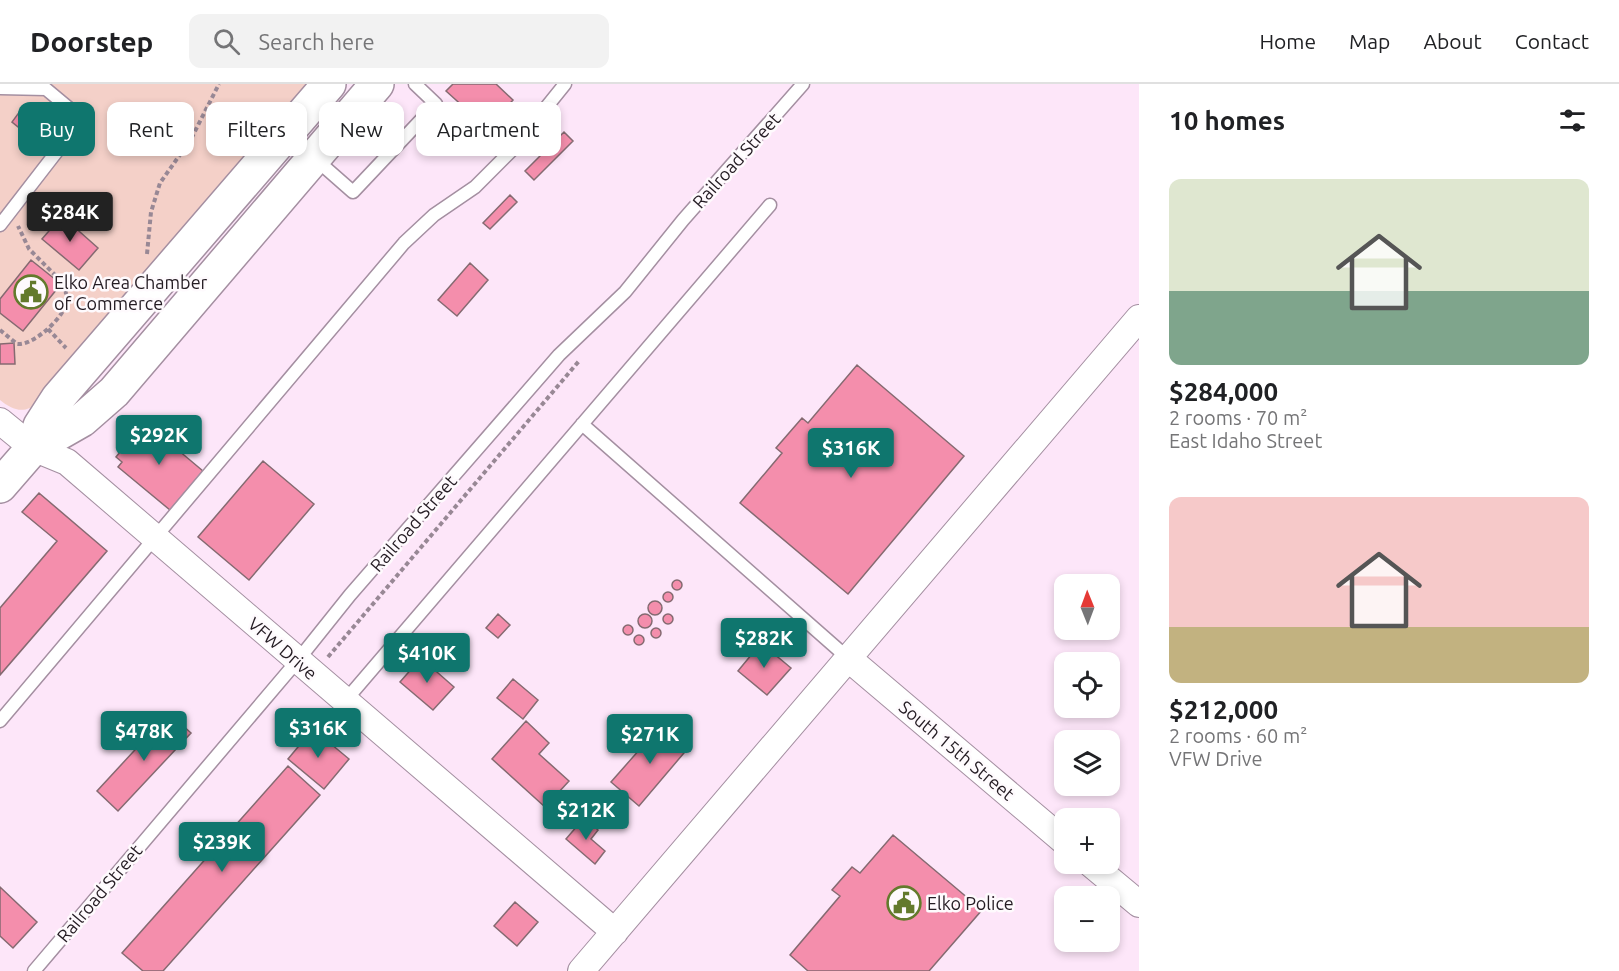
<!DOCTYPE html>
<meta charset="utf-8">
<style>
body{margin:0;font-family:Ubuntu,sans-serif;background:#f2f2f2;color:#202124;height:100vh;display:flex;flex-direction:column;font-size:22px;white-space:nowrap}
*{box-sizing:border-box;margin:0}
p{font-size:20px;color:#757577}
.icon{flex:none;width:33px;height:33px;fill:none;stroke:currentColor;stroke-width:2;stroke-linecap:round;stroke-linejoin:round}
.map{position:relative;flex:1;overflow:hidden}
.sheet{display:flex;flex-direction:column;background:#fff;width:480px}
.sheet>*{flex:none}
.banner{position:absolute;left:18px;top:18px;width:570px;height:54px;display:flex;gap:12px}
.needle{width:39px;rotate:359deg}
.tools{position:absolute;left:1054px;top:490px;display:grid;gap:12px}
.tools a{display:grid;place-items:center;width:66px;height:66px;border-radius:12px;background:#fff;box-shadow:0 3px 9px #0003;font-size:30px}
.price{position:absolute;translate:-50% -51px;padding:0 14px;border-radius:6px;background:#0f766e;color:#fff;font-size:20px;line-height:39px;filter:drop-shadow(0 2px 3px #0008)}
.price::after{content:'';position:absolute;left:50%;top:36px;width:18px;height:14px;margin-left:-9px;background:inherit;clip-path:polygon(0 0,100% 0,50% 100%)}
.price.current{background:#222;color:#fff}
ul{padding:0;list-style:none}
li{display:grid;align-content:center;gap:12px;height:318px;padding:0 30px}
li span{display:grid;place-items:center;height:186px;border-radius:12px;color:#555}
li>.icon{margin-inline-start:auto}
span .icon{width:108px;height:108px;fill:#fffc;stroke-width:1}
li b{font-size:26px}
h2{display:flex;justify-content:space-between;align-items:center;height:72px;padding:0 30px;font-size:26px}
.tag{padding:0 21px;border-radius:12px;background:#fff;box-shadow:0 3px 9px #0003;font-size:21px;line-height:54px}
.tag.current{background:#0f766e;color:#fff}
header{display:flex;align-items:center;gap:36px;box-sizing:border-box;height:84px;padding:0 30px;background:#fff;border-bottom:2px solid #e0e0e0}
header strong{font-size:28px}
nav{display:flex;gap:33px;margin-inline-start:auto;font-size:21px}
.search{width:420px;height:54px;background:#f2f2f2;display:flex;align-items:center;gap:15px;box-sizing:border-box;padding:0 21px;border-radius:12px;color:#757577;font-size:22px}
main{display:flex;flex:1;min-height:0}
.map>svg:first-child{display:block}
.green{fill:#f4d0c8}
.building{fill:#f48eac;stroke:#856a71;stroke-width:1.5}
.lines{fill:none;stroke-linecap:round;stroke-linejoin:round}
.lane-casing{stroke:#a48fa1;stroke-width:15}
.street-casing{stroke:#a48fa1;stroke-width:28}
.primary-casing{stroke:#a48fa1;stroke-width:36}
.path{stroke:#988895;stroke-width:4;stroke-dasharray:4.5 3;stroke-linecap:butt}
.lane{stroke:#fff;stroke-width:12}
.street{stroke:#fff;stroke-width:26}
.primary{stroke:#fff;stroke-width:33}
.labels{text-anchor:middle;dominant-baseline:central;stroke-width:5;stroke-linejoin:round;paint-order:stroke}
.street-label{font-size:18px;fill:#241c23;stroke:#fefafd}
.poi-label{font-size:18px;fill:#241c23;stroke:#fefafd;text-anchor:start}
</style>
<header>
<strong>Doorstep</strong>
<div class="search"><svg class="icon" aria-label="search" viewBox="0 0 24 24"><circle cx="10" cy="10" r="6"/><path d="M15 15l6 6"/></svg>Search here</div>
<nav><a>Home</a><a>Map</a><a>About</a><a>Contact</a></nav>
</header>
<main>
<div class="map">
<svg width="1139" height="887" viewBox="0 0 1139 887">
<rect width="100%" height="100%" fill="#fde6f9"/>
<path class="green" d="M0,0H312L38,318C25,331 12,326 0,316Z"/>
<path class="building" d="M453,0H496L513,16L487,44L446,7Z
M23,23L40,37L28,51L12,38Z
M564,48L573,57L534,96L525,87Z
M510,111L517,118L490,145L483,139Z
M62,132L98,164L79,186L42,155Z
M31,176L61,200L23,247L0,229V215Z
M470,179L488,196L457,232L438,216Z
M14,259L15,280H0V260Z
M857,281L964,372L848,510L740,419L782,369L776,364L802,334L808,339Z
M143,340L161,356L166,351L172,356L176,350L185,358L178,366L203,387L170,426L118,383L122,378L116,373Z
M263,377L314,420L249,496L198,453Z
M39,409L107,467L0,591V524L57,457L22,428Z
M672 501a5 5 0 1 1 10 0a5 5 0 1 1-10 0Z
M663 513a5 5 0 1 1 10 0a5 5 0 1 1-10 0Z
M648 524a7 7 0 1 1 14 0a7 7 0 1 1-14 0Z
M638 537a7 7 0 1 1 14 0a7 7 0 1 1-14 0Z
M498,530L510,541L498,554L486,544Z
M663 535a5 5 0 1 1 10 0a5 5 0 1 1-10 0Z
M623 546a5 5 0 1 1 10 0a5 5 0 1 1-10 0Z
M651 549a5 5 0 1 1 10 0a5 5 0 1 1-10 0Z
M634 556a5 5 0 1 1 10 0a5 5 0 1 1-10 0Z
M761,559L791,584L767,611L738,587Z
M421,574L454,603L433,626L400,598Z
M513,595L538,616L523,635L497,614Z
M169,629L191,649L118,727L97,707Z
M526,637L549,659L539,670L569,697L545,723L492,675Z
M662,640L689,663L639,722L611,698Z
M313,645L349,675L324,705L288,675Z
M288,682L320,711L163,887H143L122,869Z
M584,734L598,746L591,755L605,767L595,780L566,755Z
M893,751L982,826L929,887H808L790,871L840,812L832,806L852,783L860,789Z
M0,803L37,838L13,864L0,852Z
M515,818L538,838L517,862L494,842Z"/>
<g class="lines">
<defs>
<path id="lane" d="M0,4L46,5L82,35L0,141
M287,50L353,108L436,20L415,0
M582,340L849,575
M345,617L770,121
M0,637L404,159L434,131L475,103L511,67L565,0
M34,887L298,576L350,511L559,271L625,208L683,136L803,0"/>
<path id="street" d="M0,337L33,364L67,378L615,848
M849,575L1065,758
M1091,780L1139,820
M581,887L1139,234"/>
<path id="primary" d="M33,364L40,342L58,314L329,0
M0,402L33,364L82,336L114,308L377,0"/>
</defs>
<use href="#lane" class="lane-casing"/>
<use href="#street" class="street-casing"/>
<use href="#primary" class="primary-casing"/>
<path class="path" d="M147,170L151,128L160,99L191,55L219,0
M48,245L66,264
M0,246L17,260C32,262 58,238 64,225C67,218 66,207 65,201L29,165L18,142
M328,573L579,277"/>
<use href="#lane" class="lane"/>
<use href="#street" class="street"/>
<use href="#primary" class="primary"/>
</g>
<defs>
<symbol id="civic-ring" viewBox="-11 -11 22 22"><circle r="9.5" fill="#fefafd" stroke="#637a2c" stroke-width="1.5"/><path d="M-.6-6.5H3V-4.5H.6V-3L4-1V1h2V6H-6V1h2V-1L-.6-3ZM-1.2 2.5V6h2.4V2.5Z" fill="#637a2c"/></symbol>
</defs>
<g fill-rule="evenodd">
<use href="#civic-ring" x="12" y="189" width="38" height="38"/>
<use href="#civic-ring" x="885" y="800" width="38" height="38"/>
</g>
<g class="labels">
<g class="street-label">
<text transform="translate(736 76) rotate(-48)">Railroad Street</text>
<text transform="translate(413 439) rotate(-49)">Railroad Street</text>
<text transform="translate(283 564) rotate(41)">VFW Drive</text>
<text transform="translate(957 666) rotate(40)">South 15th Street</text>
<text transform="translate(99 809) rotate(-50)">Railroad Street</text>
</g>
<g class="poi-label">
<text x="54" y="198">Elko Area Chamber<tspan x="54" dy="21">of Commerce</tspan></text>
<text x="927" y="819">Elko Police</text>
</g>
</g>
</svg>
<div class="tools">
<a><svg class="needle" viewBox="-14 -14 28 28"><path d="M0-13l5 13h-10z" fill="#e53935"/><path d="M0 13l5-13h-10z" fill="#757577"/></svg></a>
<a><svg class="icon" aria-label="locate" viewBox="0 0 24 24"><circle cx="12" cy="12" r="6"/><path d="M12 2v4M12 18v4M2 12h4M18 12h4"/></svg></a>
<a><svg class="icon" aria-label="layers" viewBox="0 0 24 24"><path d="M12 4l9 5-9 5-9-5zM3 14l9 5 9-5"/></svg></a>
<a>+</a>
<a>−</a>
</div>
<b class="price current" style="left:70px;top:159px">$284K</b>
<b class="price" style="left:159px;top:382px">$292K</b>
<b class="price" style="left:851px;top:395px">$316K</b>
<b class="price" style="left:764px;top:585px">$282K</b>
<b class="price" style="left:427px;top:600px">$410K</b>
<b class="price" style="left:318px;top:675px">$316K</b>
<b class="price" style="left:144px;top:678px">$478K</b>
<b class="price" style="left:650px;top:681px">$271K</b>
<b class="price" style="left:586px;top:757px">$212K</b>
<b class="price" style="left:222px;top:789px">$239K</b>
<div class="banner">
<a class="tag current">Buy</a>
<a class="tag">Rent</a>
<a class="tag">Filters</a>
<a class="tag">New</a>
<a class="tag">Apartment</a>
</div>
</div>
<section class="sheet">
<h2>10 homes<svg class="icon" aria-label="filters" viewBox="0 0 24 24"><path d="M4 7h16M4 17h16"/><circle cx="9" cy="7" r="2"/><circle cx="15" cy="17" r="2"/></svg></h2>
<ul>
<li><span style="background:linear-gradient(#dfe7d0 60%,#7fa58c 0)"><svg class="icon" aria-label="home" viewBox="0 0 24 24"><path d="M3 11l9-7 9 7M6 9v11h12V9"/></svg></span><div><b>$284,000</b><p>2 rooms · 70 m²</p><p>East Idaho Street</p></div></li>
<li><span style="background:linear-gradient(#f6c9c9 70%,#c2b280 0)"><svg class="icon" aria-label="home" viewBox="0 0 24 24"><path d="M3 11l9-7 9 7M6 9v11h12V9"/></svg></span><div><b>$212,000</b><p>2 rooms · 60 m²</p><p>VFW Drive</p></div></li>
</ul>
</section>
</main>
